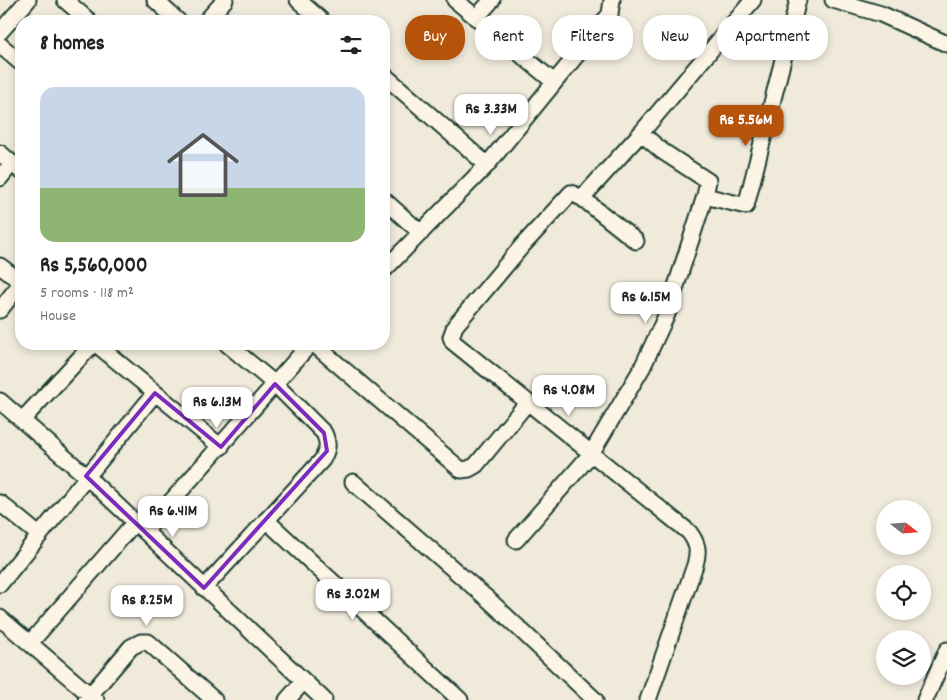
<!DOCTYPE html>
<meta charset="utf-8">
<style>
body{margin:0;font-family:Dekko,sans-serif;background:#f2f2f2;color:#202124;height:100vh;display:flex;flex-direction:column;font-size:19px;white-space:nowrap}
*{box-sizing:border-box;margin:0}
p{font-size:16px;color:#757577}
.icon{flex:none;width:28px;height:28px;fill:none;stroke:currentColor;stroke-width:2;stroke-linecap:round;stroke-linejoin:round}
.map{position:relative;flex:1;overflow:hidden}
.side{position:absolute;left:15px;top:15px;width:375px;height:335px;display:flex;flex-direction:column;background:#fff;border-radius:20px;box-shadow:0 2px 8px #0003}
.side>*{flex:none}
.banner{position:absolute;left:405px;top:15px;width:466px;height:45px;display:flex;gap:10px}
.needle{width:32px;rotate:107deg}
.controls{position:absolute;left:876px;top:500px;display:grid;gap:10px}
.controls a{display:grid;place-items:center;width:55px;height:55px;border-radius:50%;background:#fff;box-shadow:0 2px 8px #0003;font-size:25px}
.price{position:absolute;translate:-50% -42px;padding:0 11px;border-radius:10px;background:#fff;color:#222;font-size:16px;line-height:32px;filter:drop-shadow(0 1px 2px #0008)}
.price::after{content:'';position:absolute;left:50%;top:30px;width:15px;height:11px;margin-left:-8px;background:inherit;clip-path:polygon(0 0,100% 0,50% 100%)}
.price.on{background:#b45309;color:#fff}
ul{padding:0;list-style:none}
li{display:grid;align-content:center;gap:10px;height:265px;padding:0 25px}
li+li{border-top:1px solid #e0e0e0}
li span{display:grid;place-items:center;height:155px;border-radius:15px;color:#555}
li>.icon{margin-inline-start:auto}
span .icon{width:90px;height:90px;fill:#fffc;stroke-width:1}
li b{font-size:21px}
h2{display:flex;justify-content:space-between;align-items:center;height:60px;padding:0 25px;font-size:21px}
.pill{padding:0 18px;border-radius:20px;background:#fff;box-shadow:0 2px 8px #0003;font-size:18px;line-height:45px}
.pill.on{background:#b45309;color:#fff}
.map>svg:first-child{display:block}
.lines{fill:none;stroke-linecap:round;stroke-linejoin:round}
.street-casing{stroke:#1f3d34;stroke-width:19}
.street{stroke:#fcf5e5;stroke-width:15}
.marked{fill:none;stroke:#7b2cbf;stroke-width:4;stroke-linejoin:round}
</style>
<div class="map">
<svg width="947" height="700" viewBox="0 0 947 700">
<rect width="100%" height="100%" fill="#efeada"/>
<filter id="ink" filterUnits="userSpaceOnUse"><feTurbulence type="fractalNoise" baseFrequency=".02" numOctaves="2"/><feDisplacementMap in="SourceGraphic" scale="10" xChannelSelector="R" yChannelSelector="G"/><feConvolveMatrix kernelMatrix="1 2 1 2 8 2 1 2 1" color-interpolation-filters="sRGB"/></filter>
<g filter="url(#ink)">
<g class="lines">
<defs>
<path id="street" d="M65,0L89,21
M155,0L178,21
M298,0L322,21
M455,0L554,82
M833,0L881,14L947,44
M476,18L492,0
M206,21L225,0
M0,32L28,0
M0,45L21,63
M384,75L487,165
M641,133L662,151L708,181L705,196L746,206L798,0
M0,153L21,171
M0,178L12,163
M582,198L641,133L753,0
M384,200L421,233
M636,241L582,198L571,193L522,246L455,326L451,337L453,342L689,532C698,544 699,551 695,565L648,700
M0,266L21,282
M384,270L487,165L610,14L612,0
M0,310L21,283
M96,344L221,447
M314,344L461,470L469,469L476,465L527,403
M0,401L86,476L324,700
M23,419L93,344
M353,482L490,601L595,700
M0,503L39,535
M266,520L460,700
M145,531L310,344
M516,540L591,454L642,368L667,314L705,196
M0,584L155,393
M204,588L322,460C328,449 329,444 324,433L275,384L227,344
M0,618L96,700
M30,643L135,522
M86,700L131,647L141,642H148L214,700
M287,700L304,681
M925,700L947,650"/>
</defs>
<use href="#street" class="street-casing"/>
<use href="#street" class="street"/>
</g>
</g>
<path class="marked" d="M275,384L324,433L327,451L204,588L86,476L155,393L221,447Z"/>
</svg>
<div class="controls">
<a><svg class="needle" viewBox="-14 -14 28 28"><path d="M0-13l5 13h-10z" fill="#e53935"/><path d="M0 13l5-13h-10z" fill="#757577"/></svg></a>
<a><svg class="icon" aria-label="locate" viewBox="0 0 24 24"><circle cx="12" cy="12" r="6"/><path d="M12 2v4M12 18v4M2 12h4M18 12h4"/></svg></a>
<a><svg class="icon" aria-label="layers" viewBox="0 0 24 24"><path d="M12 4l9 5-9 5-9-5zM3 14l9 5 9-5"/></svg></a>
</div>
<b class="price" style="left:491px;top:136px">Rs 3.33M</b>
<b class="price on" style="left:746px;top:147px">Rs 5.56M</b>
<b class="price" style="left:646px;top:324px">Rs 6.15M</b>
<b class="price" style="left:569px;top:417px">Rs 4.08M</b>
<b class="price" style="left:217px;top:429px">Rs 6.13M</b>
<b class="price" style="left:173px;top:538px">Rs 6.41M</b>
<b class="price" style="left:353px;top:621px">Rs 3.02M</b>
<b class="price" style="left:147px;top:627px">Rs 8.25M</b>
<div class="banner">
<a class="pill on">Buy</a>
<a class="pill">Rent</a>
<a class="pill">Filters</a>
<a class="pill">New</a>
<a class="pill">Apartment</a>
</div>
<section class="side">
<h2>8 homes<svg class="icon" aria-label="filters" viewBox="0 0 24 24"><path d="M4 7h16M4 17h16"/><circle cx="9" cy="7" r="2"/><circle cx="15" cy="17" r="2"/></svg></h2>
<ul>
<li><span style="background:linear-gradient(#c9d6e8 65%,#8fb573 0)"><svg class="icon" aria-label="home" viewBox="0 0 24 24"><path d="M3 11l9-7 9 7M6 9v11h12V9"/></svg></span><div><b>Rs 5,560,000</b><p>5 rooms · 118 m²</p><p>House</p></div></li>
</ul>
</section>
</div>
